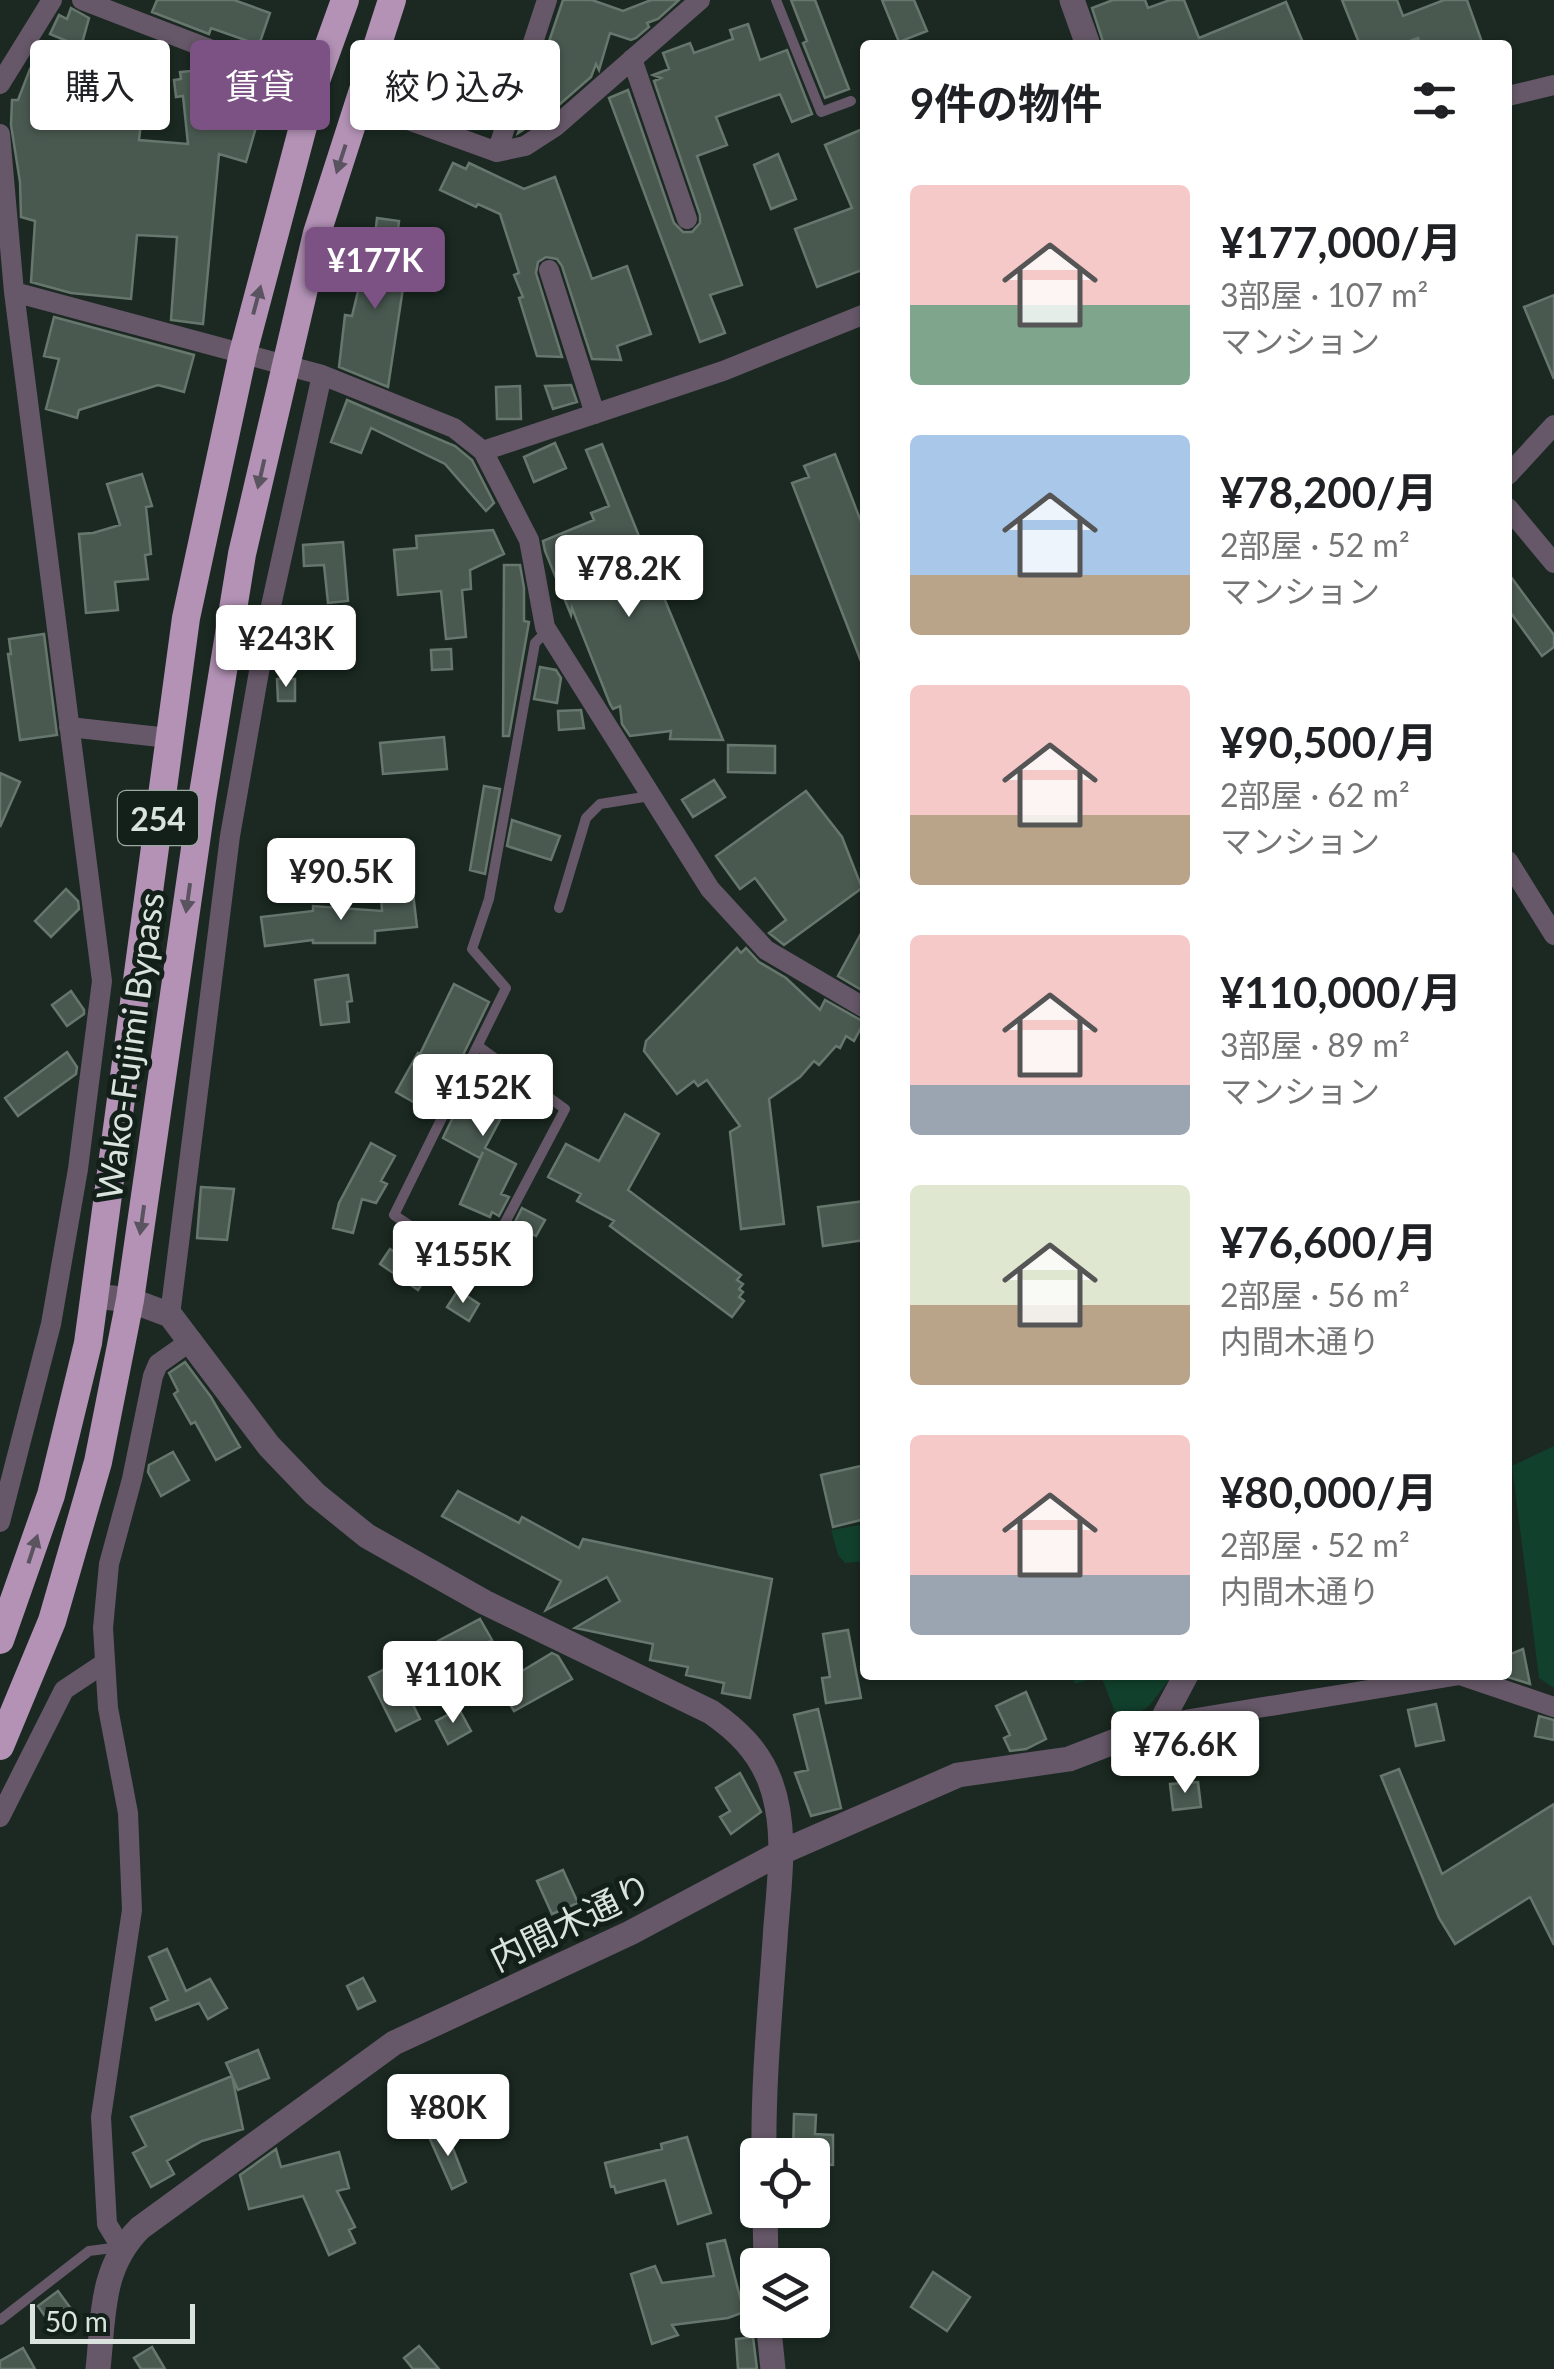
<!DOCTYPE html>
<html lang="ja">
<meta charset="utf-8">
<style>
body{margin:0;font-family:Lato,"Noto Sans JP",sans-serif;background:#f2f2f2;color:#202124;height:100vh;display:flex;flex-direction:column;font-size:38px;white-space:nowrap}
*{box-sizing:border-box;margin:0}
p{font-size:32px;color:#757577}
.icon{flex:none;width:55px;height:55px;fill:none;stroke:currentColor;stroke-width:2;stroke-linecap:round;stroke-linejoin:round}
.map{position:relative;flex:1;overflow:hidden}
.drawer{position:absolute;left:860px;top:40px;width:652px;height:1640px;display:flex;flex-direction:column;background:#fff;border-radius:10px;box-shadow:0 2px 8px #0004}
.drawer>*{flex:none}
.banner{position:absolute;left:30px;top:40px;width:680px;height:90px;display:flex;gap:20px}
.controls{position:absolute;left:740px;top:2138px;display:grid;gap:20px}
.controls a{display:grid;place-items:center;width:90px;height:90px;border-radius:10px;background:#fff;box-shadow:0 2px 8px #0004;font-size:50px}
.scale{position:absolute;left:30px;bottom:25px;width:165px;box-sizing:border-box;padding-left:10px;border:5px solid #dae3de;border-top:0;font-size:28px;line-height:35px;white-space:nowrap;color:#dae3de;-webkit-text-stroke:8px #122019;paint-order:stroke}
.price{position:absolute;translate:-50% -85px;padding:0 22px;border-radius:10px;background:#fff;color:#222;font-size:32px;line-height:65px;filter:drop-shadow(0 2px 5px #0008)}
.price::after{content:'';position:absolute;left:50%;top:60px;width:30px;height:22px;margin-left:-15px;background:inherit;clip-path:polygon(0 0,100% 0,50% 100%)}
.price.selected{background:#7c5184;color:#fff}
ul{padding:0;list-style:none}
li{display:flex;align-items:center;gap:30px;height:250px;padding:0 50px}
li span{display:grid;place-items:center;flex:none;width:280px;height:200px;border-radius:10px;color:#555}
li>.icon{margin-inline-start:auto}
span .icon{width:120px;height:120px;fill:#fffc;stroke-width:1}
li b{font-size:42px}
h2{display:flex;justify-content:space-between;align-items:center;height:120px;padding:0 50px;font-size:42px}
.chip{padding:0 35px;border-radius:10px;background:#fff;box-shadow:0 2px 8px #0004;font-size:35px;line-height:90px}
.chip.selected{background:#7c5184;color:#fff}
.map>svg:first-child{display:block}
.green{fill:#11402c}
.building{fill:#495950;stroke:#67776e;stroke-width:2.5}
.lines{fill:none;stroke-linecap:round;stroke-linejoin:round}
.service{stroke:#665868;stroke-width:10}
.minor{stroke:#665868;stroke-width:20}
.tertiary{stroke:#665868;stroke-width:25}
.trunk{stroke:#b392b6;stroke-width:28}
.oneway{fill:#5a5360}
.labels{text-anchor:middle;dominant-baseline:central;stroke-width:10;stroke-linejoin:round;paint-order:stroke}
.shield{fill:#122019;stroke:#9ea8a3;stroke-width:2.5}
.shield-label{font-size:32px;font-weight:bold;fill:#dae3de}
.street-label{font-size:35px;fill:#dae3de;stroke:#122019}
</style>
<div class="map">
<svg width="1554" height="2369" viewBox="0 0 1554 2369">
<rect width="100%" height="100%" fill="#1b2922"/>
<path class="green" d="M1554,1446V1688L1539,1678L1512,1466Z
M865,1524V1561L845,1563L838,1555L831,1530Z
M1071,1675H1173L1149,1706L1120,1725L1101,1676L1075,1684Z"/>
<path class="building" d="M157,0H234L270,13L259,45L211,28L209,34L152,12Z
M563,0H592L623,11L651,0H679L658,19L647,23L649,27L636,38L631,40L610,33L599,70L596,64L591,77L560,104L552,101L547,115L518,133Z
M791,0H815L849,89L825,98L803,43L807,41Z
M882,0H914L927,31L899,42Z
M1113,0H1145L1148,8L1170,0H1184L1199,38L1286,2L1304,45H1104L1092,8Z
M1342,0H1397L1403,16L1444,0H1467L1483,45H1421L1418,38L1399,45H1360Z
M71,8L89,18L81,47L50,34L59,15L67,19Z
M748,24L760,60L787,50L812,114L792,122L780,94L716,117L727,145L697,156L742,285L710,295L725,333L700,342L609,98L628,90L674,223L683,232H692L700,223V215L654,81L661,78L653,75L669,69L663,53L690,43L694,53L733,39L730,30Z
M30,69L86,89L87,72L112,74L108,119L141,122L139,140L188,144L183,96L176,97L174,80L181,79L180,72L201,70L267,89L246,162L219,154L203,324L171,320L177,237L137,235L131,299L71,293L31,282L35,221L21,217L20,182L11,125L12,100H18Z
M865,128V269L817,287L795,229L852,208L825,145Z
M778,154L796,199L771,209L754,165Z
M453,163L466,169L469,163L524,189L555,177L592,279L627,266L651,334L617,346L621,360L592,359L562,266L557,259L546,257L538,262L536,273L562,357L537,356L519,298L523,297L514,275L519,273L500,214L478,204L476,207L440,190Z
M377,218L399,221L393,274L405,275L388,387L339,367L345,315L352,316L363,271L371,272Z
M1554,295V379L1524,307Z
M54,317L194,355L184,392L158,385L79,410L77,418L46,409L59,359L44,356Z
M571,385L577,402L553,409L545,386Z
M520,386L521,419H497L496,387Z
M347,400L455,446L472,460L494,503L486,511L445,464L371,428L361,453L331,442Z
M555,443L566,468L534,482L524,457Z
M602,444L657,581L723,740L670,739L671,731L630,736L622,724L620,706L613,709L610,704L572,608L571,615L545,551L543,541L594,520L591,513L609,506L586,450Z
M835,454L865,532L864,669L792,483L809,477L804,466Z
M142,474L152,506L146,507L151,554L145,555L148,579L115,582L118,610L86,613L79,534L93,533L120,525L107,484Z
M493,530L504,554L470,570L471,589L462,590L466,637L446,639L441,591L398,595L394,550L417,548L416,536Z
M343,542L348,601L328,603L324,565L304,566L303,545Z
M504,565H520L524,588V621L529,622L509,736H503Z
M1508,573L1554,635V647L1542,656L1508,609Z
M44,634L57,735L20,740L8,654H11L9,639Z
M451,649L452,669L432,670L431,650Z
M540,667L556,670L561,678L557,703L534,699Z
M277,679H295V701H278Z
M581,710L584,728L559,730L558,711Z
M444,737L447,769L383,774L380,743Z
M728,745L775,746V773L728,772Z
M0,773L20,782L0,827Z
M714,780L725,797L693,817L682,800Z
M484,786L500,789L485,874L470,870Z
M806,791L842,837L862,888L784,945L769,933L786,920L755,878L740,889L716,856Z
M512,820L560,836L551,860L507,846Z
M66,889L78,901L79,909L51,937L35,921Z
M413,893L417,927L375,931V943H313V940L265,946L261,917L313,911V906L382,911L381,896Z
M865,926V992L838,976Z
M737,948L741,953L746,948L759,962L786,978L820,1010L825,1000L864,1022L854,1041L846,1036L840,1048L836,1046L819,1065L814,1061L800,1077L769,1099L784,1224L741,1229L730,1132L740,1126L707,1080L698,1086L694,1081L677,1094L644,1051L646,1041Z
M348,975L352,1001L347,1002L349,1022L321,1025L315,980Z
M454,984L489,1002L434,1114L396,1092L418,1053L420,1054Z
M71,991L84,1010V1014L67,1026L52,1005Z
M67,1052L77,1067L76,1074L18,1116L5,1098Z
M478,1065L518,1086L485,1148L516,1164L501,1194L509,1197L499,1216L492,1212L490,1217L460,1204L483,1152L480,1158L443,1138Z
M625,1114L659,1134L628,1190L741,1275L737,1280L743,1284L739,1289L743,1292L739,1297L744,1301L732,1317L610,1226L614,1221L577,1201L581,1194L548,1177L566,1144L599,1161Z
M371,1143L395,1156L381,1181L387,1184L376,1203L362,1199L353,1233L333,1228L339,1203Z
M201,1187L234,1189L227,1240L197,1238Z
M865,1201V1240L823,1246L818,1207Z
M522,1208L545,1220L536,1236L514,1224Z
M390,1249L428,1274L418,1290L380,1264Z
M458,1290L479,1304L469,1321L447,1307Z
M185,1362L211,1397L240,1447L216,1460L195,1422L191,1424L174,1394L178,1391L169,1373Z
M173,1452L189,1480L161,1496L148,1472L149,1465Z
M865,1465V1519L833,1527L821,1475Z
M458,1491L519,1523L522,1517L579,1548L583,1539L772,1579L750,1698L722,1693L724,1683L686,1675L688,1667L650,1660L653,1644L575,1628L620,1601L607,1577L546,1610L561,1581L442,1516Z
M480,1619L492,1640L450,1663L438,1641Z
M848,1630L861,1698L826,1703L822,1678L830,1677L823,1634Z
M1523,1649L1530,1684L1508,1677V1655Z
M552,1653L558,1656L572,1679L514,1711L494,1678L518,1664L522,1671Z
M393,1665L420,1719L396,1731L369,1677Z
M1026,1692L1046,1739L1026,1749L1010,1751L1004,1738L1010,1735L996,1706Z
M1436,1704L1444,1740L1416,1746L1408,1710Z
M459,1709L471,1731L448,1744L436,1721Z
M818,1709L841,1808L811,1816L795,1773L808,1770L794,1715Z
M1539,1716L1554,1720V1740L1535,1736Z
M1399,1769L1442,1874L1554,1804V1945L1530,1897L1455,1944L1439,1918L1381,1776Z
M740,1773L761,1812L731,1834L720,1817L730,1811L716,1788Z
M1198,1782L1201,1807L1173,1810L1170,1784Z
M563,1870L578,1903L552,1914L537,1881Z
M167,1949L186,1991L210,1979L227,2008L208,2019L199,2003L156,2020L151,2008L168,2000L149,1957Z
M363,1978L375,2001L358,2009L347,1986Z
M258,2050L269,2078L238,2090L226,2063Z
M232,2076L243,2129L202,2141L167,2161L174,2174L151,2187L133,2153L146,2146L131,2117Z
M794,2114L816,2115L815,2134L833,2135V2165L812,2164V2155H793Z
M446,2131L466,2182L452,2189L429,2137Z
M687,2137L711,2213L678,2224L665,2180L616,2193L614,2186L611,2187L605,2163L662,2149L661,2144Z
M276,2149L281,2167L339,2152L349,2188L337,2191L355,2227L349,2230L355,2243L329,2255L303,2196L249,2209L240,2175Z
M725,2240L744,2312L728,2318L672,2325L678,2335L652,2344L631,2274L655,2266L662,2283L714,2276L707,2244Z
M933,2272L970,2297L947,2331L911,2307Z
M58,2291L74,2313L53,2328L38,2306Z
M753,2337L757,2369H738L736,2339Z
M419,2346L439,2369H413L404,2358Z
M152,2347L165,2369H141L134,2358Z
M23,2348L35,2369H0V2361Z"/>
<g class="lines">
<path class="service" d="M776,0L821,112L851,101
M559,908L586,818L600,804L650,796
M478,1046L565,1109L479,1272L394,1215L506,988L472,949L489,899L535,643L547,631
M0,2320L89,2251L120,2247"/>
<path class="minor" d="M82,0L313,89
M632,59L687,219
M0,84L52,0
M1508,96L1554,85
M359,102L497,152L525,146L556,126L700,0
M0,134L14,292L102,981L78,1169L51,1324L0,1522
M497,152L547,0
M549,270L595,414
M14,292L322,375L454,428L483,451L529,540L545,627L710,889L766,950L865,1008
M483,451L723,371L865,314
M1508,475L1554,425
M1508,508L1554,563
M69,727L169,738
M1508,861L1554,935
M170,1315L230,836L269,615L322,375
M1160,1724L1460,1675L1554,1707
M0,1817L64,1690L103,1664
M121,2247L107,2224L101,2117L132,1910L128,1813L108,1708L103,1628L109,1564L132,1479L153,1376L158,1364L192,1340"/>
<path class="tertiary" d="M1072,0L1088,45
M95,1296L130,1300L170,1315L269,1446L315,1494L367,1536L484,1602L711,1712C737,1730 758,1750 770,1781C789,1831 778,1888 775,1940C770,2012 763,2083 764,2155
M765,2210L766,2265
M768,2320L773,2369
M98,2369C104,2315 100,2268 140,2228L394,2043L630,1933L782,1852L958,1775L1069,1759L1160,1724L1186,1675"/>
<path class="trunk" d="M0,1640L51,1495L88,1343L186,618L243,353L313,89L345,0
M0,1746L52,1621L98,1462L130,1300L202,800L242,554L317,233L392,0"/>
</g>
<defs><path id="oneway-solid" d="M-6-.8H1V-3.2L6.5 0L1 3.2V.8H-6Z" transform="scale(2.5)"/></defs>
<g class="oneway">
<use href="#oneway-solid" transform="translate(341 159) rotate(108)"/>
<use href="#oneway-solid" transform="translate(257 300) rotate(-75)"/>
<use href="#oneway-solid" transform="translate(261 474) rotate(103)"/>
<use href="#oneway-solid" transform="translate(188 898) rotate(98)"/>
<use href="#oneway-solid" transform="translate(142 1220) rotate(98)"/>
<use href="#oneway-solid" transform="translate(33 1549) rotate(-72)"/>
</g>
<g class="labels">
<rect class="shield" x="118" y="791" width="80" height="54" rx="8"/>
<g class="shield-label">
<text x="158" y="818">254</text>
</g>
<g class="street-label">
<text transform="translate(129 1046) rotate(-82)">Wako-Fujimi Bypass</text>
<text transform="translate(570 1921) rotate(-26)">内間木通り</text>
</g>
</g>
</svg>
<div class="controls">
<a><svg class="icon" aria-label="locate" viewBox="0 0 24 24"><circle cx="12" cy="12" r="6"/><path d="M12 2v4M12 18v4M2 12h4M18 12h4"/></svg></a>
<a><svg class="icon" aria-label="layers" viewBox="0 0 24 24"><path d="M12 4l9 5-9 5-9-5zM3 14l9 5 9-5"/></svg></a>
</div>
<div class="scale">50 m</div>
<b class="price selected" style="left:375px;top:312px">¥177K</b>
<b class="price" style="left:629px;top:620px">¥78.2K</b>
<b class="price" style="left:286px;top:690px">¥243K</b>
<b class="price" style="left:341px;top:923px">¥90.5K</b>
<b class="price" style="left:483px;top:1139px">¥152K</b>
<b class="price" style="left:463px;top:1306px">¥155K</b>
<b class="price" style="left:453px;top:1726px">¥110K</b>
<b class="price" style="left:1185px;top:1796px">¥76.6K</b>
<b class="price" style="left:448px;top:2159px">¥80K</b>
<div class="banner">
<a class="chip">購入</a>
<a class="chip selected">賃貸</a>
<a class="chip">絞り込み</a>
</div>
<section class="drawer">
<h2>9件の物件<svg class="icon" aria-label="filters" viewBox="0 0 24 24"><path d="M4 7h16M4 17h16"/><circle cx="9" cy="7" r="2"/><circle cx="15" cy="17" r="2"/></svg></h2>
<ul>
<li><span style="background:linear-gradient(#f6c9c9 60%,#7fa58c 0)"><svg class="icon" aria-label="home" viewBox="0 0 24 24"><path d="M3 11l9-7 9 7M6 9v11h12V9"/></svg></span><div><b>¥177,000/月</b><p>3部屋 · 107 m²</p><p>マンション</p></div></li>
<li><span style="background:linear-gradient(#a9c7e8 70%,#b9a48a 0)"><svg class="icon" aria-label="home" viewBox="0 0 24 24"><path d="M3 11l9-7 9 7M6 9v11h12V9"/></svg></span><div><b>¥78,200/月</b><p>2部屋 · 52 m²</p><p>マンション</p></div></li>
<li><span style="background:linear-gradient(#f6c9c9 65%,#b9a48a 0)"><svg class="icon" aria-label="home" viewBox="0 0 24 24"><path d="M3 11l9-7 9 7M6 9v11h12V9"/></svg></span><div><b>¥90,500/月</b><p>2部屋 · 62 m²</p><p>マンション</p></div></li>
<li><span style="background:linear-gradient(#f6c9c9 75%,#9aa5b1 0)"><svg class="icon" aria-label="home" viewBox="0 0 24 24"><path d="M3 11l9-7 9 7M6 9v11h12V9"/></svg></span><div><b>¥110,000/月</b><p>3部屋 · 89 m²</p><p>マンション</p></div></li>
<li><span style="background:linear-gradient(#dfe7d0 60%,#b9a48a 0)"><svg class="icon" aria-label="home" viewBox="0 0 24 24"><path d="M3 11l9-7 9 7M6 9v11h12V9"/></svg></span><div><b>¥76,600/月</b><p>2部屋 · 56 m²</p><p>内間木通り</p></div></li>
<li><span style="background:linear-gradient(#f6c9c9 70%,#9aa5b1 0)"><svg class="icon" aria-label="home" viewBox="0 0 24 24"><path d="M3 11l9-7 9 7M6 9v11h12V9"/></svg></span><div><b>¥80,000/月</b><p>2部屋 · 52 m²</p><p>内間木通り</p></div></li>
</ul>
</section>
</div>
